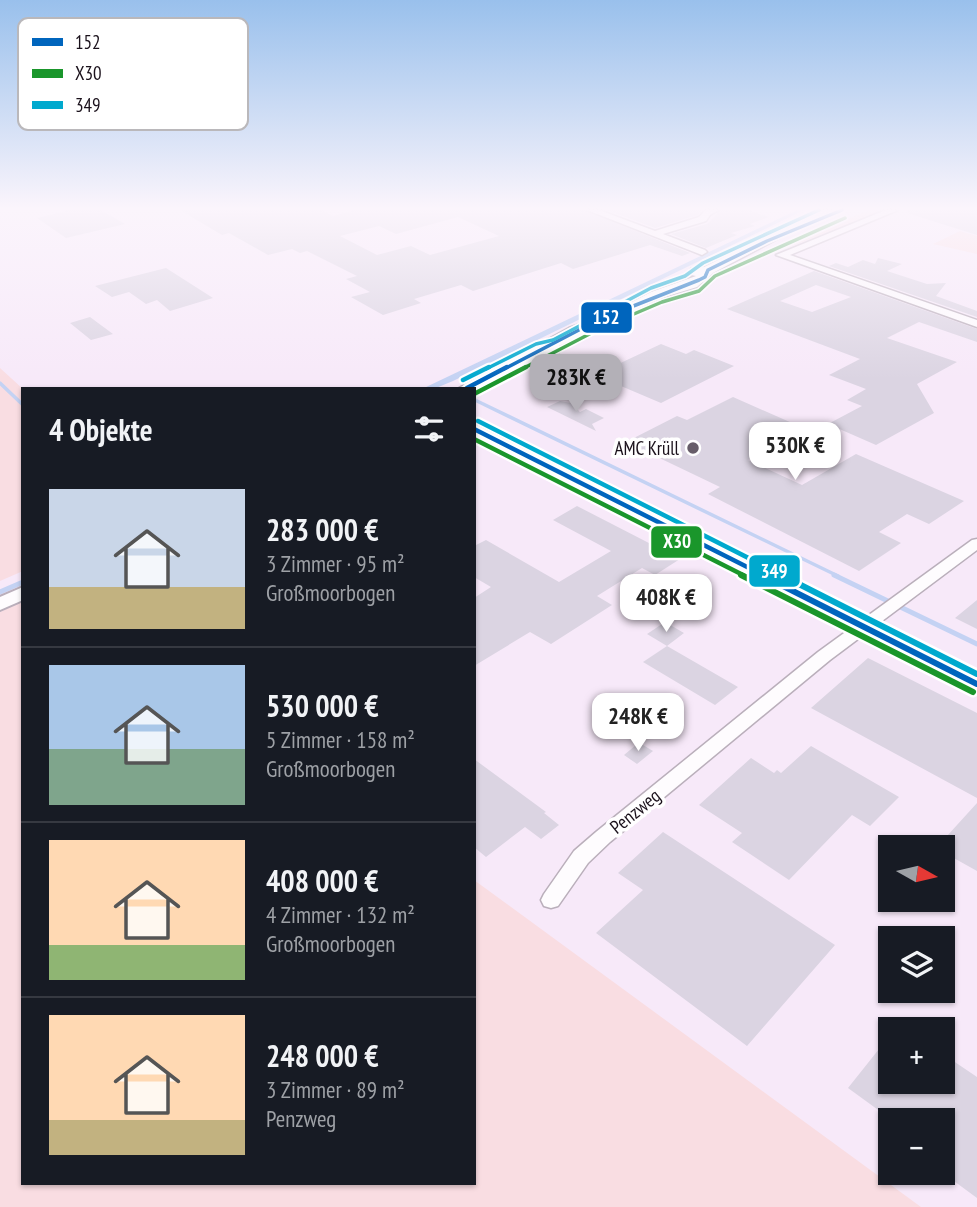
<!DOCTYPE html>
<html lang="de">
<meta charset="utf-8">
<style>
body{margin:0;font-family:"PT Sans Narrow",sans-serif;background:#20242c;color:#f1f3f6;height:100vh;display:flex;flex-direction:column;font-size:26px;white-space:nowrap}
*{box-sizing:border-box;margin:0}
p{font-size:23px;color:#9ea1a6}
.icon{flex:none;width:38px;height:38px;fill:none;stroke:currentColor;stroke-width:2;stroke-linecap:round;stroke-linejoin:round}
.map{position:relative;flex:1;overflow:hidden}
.side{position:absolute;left:21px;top:387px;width:455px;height:798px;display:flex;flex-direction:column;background:#171b24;border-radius:0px;box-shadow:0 2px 5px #0004}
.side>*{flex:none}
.needle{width:46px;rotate:98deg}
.fabs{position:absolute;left:878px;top:835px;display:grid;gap:14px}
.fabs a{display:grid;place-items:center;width:77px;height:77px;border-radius:0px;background:#171b24;box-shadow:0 2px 5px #0004;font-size:35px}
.price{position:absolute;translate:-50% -60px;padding:0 16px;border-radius:14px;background:#fff;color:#222;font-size:23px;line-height:46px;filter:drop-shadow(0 2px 4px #0008)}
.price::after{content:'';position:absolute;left:50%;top:42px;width:21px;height:16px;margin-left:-10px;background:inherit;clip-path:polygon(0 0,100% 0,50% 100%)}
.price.selected{background:#b3b0b7;color:#111}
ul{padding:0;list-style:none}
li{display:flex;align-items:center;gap:21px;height:175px;padding:0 28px}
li+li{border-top:2px solid #363941}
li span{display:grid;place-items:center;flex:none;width:196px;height:140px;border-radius:0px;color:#555}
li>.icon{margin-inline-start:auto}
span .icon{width:84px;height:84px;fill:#fffc;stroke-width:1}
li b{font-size:30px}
h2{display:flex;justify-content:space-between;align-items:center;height:84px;padding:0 28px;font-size:30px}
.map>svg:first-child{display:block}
.green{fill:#f9dde2}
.water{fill:#c4d2f3}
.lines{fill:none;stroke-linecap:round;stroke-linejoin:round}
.stream-far1{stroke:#c4d2f3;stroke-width:3.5}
.stream{stroke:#c4d2f3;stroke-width:5}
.building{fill:#dbd4e2;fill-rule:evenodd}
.minor-casing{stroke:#baafbb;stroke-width:3}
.tertiary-casing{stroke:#baafbb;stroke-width:4}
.secondary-casing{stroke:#baafbb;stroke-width:3}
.minor{fill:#fefcfe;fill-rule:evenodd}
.tertiary{fill:#fefcfe;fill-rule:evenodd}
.secondary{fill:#fefcfe;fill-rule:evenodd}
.bus-1-far2-casing{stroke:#fff;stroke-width:7}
.bus-1-far1-casing{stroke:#fff;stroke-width:9}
.bus-1-casing{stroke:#fff;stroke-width:11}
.bus-2-far2-casing{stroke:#fff;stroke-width:7}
.bus-2-far1-casing{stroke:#fff;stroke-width:9}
.bus-2-casing{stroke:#fff;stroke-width:11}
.bus-3-far2-casing{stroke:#fff;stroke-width:7}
.bus-3-far1-casing{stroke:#fff;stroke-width:9}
.bus-3-casing{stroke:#fff;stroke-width:11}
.bus-1-far2{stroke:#0065bd;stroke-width:3.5}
.bus-1-far1{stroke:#0065bd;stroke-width:4.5}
.bus-1{stroke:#0065bd;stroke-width:6}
.bus-2-far2{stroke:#1a962b;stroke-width:3.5}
.bus-2-far1{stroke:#1a962b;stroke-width:4.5}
.bus-2{stroke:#1a962b;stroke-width:6}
.bus-3-far2{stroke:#00a9ce;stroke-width:3.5}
.bus-3-far1{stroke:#00a9ce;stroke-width:4.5}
.bus-3{stroke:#00a9ce;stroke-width:6}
.poi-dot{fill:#675d69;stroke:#fff;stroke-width:2.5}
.labels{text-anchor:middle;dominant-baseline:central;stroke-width:7;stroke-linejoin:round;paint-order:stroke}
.poi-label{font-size:19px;fill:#1a111b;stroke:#fff;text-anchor:end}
.street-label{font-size:19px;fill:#1a111b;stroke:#fff}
.key{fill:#fff;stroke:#bab8bb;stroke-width:2}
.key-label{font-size:19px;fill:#1a111b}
.line-badge{stroke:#fff;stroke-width:2.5}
.badge-label{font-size:19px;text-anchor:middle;font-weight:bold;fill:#fff}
</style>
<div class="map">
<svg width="977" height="1207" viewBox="0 0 977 1207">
<rect width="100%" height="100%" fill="#f7e9f9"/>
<path class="green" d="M870,210L884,211L776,252L768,250Z
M960,231L977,236V254L933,244Z
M0,368L23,389V571L0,581Z
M23,601V1183H474V880L921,1207H0V612Z"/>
<path class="water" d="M797,210H804L453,381L436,388H424Z"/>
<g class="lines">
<path class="stream-far1" d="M0,383L23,405
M477,401L838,576"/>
<path class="stream" d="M834,575L977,644
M0,592L23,582"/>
</g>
<path class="building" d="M70,210H101L125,224L66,238L37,218Z
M180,210H322L333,216L355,210H584L690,253L682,256L650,245L573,269L561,263L473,291L461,285L414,299L421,303L383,315L351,297L370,292L346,279L357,276L307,251L300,253L292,249L268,255L229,233L222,235ZM458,217L499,236L430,255L411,246L377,255L340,236L379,226L396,234Z
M607,210H702L698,215L655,228Z
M721,210H748L769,217L750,224L755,226L731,233L737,235L706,248L671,234L707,224Z
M908,210H977V235L907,213Z
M878,258L902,264L887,271L927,284L946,283L936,296L977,311V317L829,266L836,263L848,267L863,260L875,264Z
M166,268L213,298L170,311L157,300L146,304L129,292L112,297L95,286Z
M814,271L977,329V342L919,322L887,338L957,362L917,384L934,413L876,445L828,424L862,406L847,400L866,389L829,375L860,359L727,309ZM816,285L851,297L812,312L780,301Z
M90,317L113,334L91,340L70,323Z
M661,344L686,354L694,350L734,366L661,403L595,375Z
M733,397L826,438L795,455L774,445L748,460L802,485L856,454L964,501L929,524L907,514L879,532L901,543L859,571L708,494L720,487L626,442L677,416L687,420Z
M560,401L571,403L580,412L586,409L604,418L592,424L596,431L547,407Z
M577,506L680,559L655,575L642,568L597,596L612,605L551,644L530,632L474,666V598L491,587L474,577V546L486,540L559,582L611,551L553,520Z
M977,600V629L955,618Z
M665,622L684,633L667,646L647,634Z
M667,646L738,687L715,705L643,662Z
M868,658L977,713V798L811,708Z
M636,745H643L653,751L637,764L624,755Z
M811,746L899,797L870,826L852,815L789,880L732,842L742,833L699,805L751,758L774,773L777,770L781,773Z
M474,759L546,812L544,813L559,825L541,839L525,827L486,857L474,847Z
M977,803V871L943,852V847H937Z
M663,832L835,945L747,1046L596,933L643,890L618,873Z
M891,1034V1082H943V1054L977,1077V1198L943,1173V1120H892L848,1088Z"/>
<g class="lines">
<defs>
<path id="minor" d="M587,210H599L655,231L699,217L706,210H719L710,215L706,221L663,234L705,250L707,252L702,255Z
M886,210H898L790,255L977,320V327L776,255Z
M977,539V550L830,660L610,842L588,863L558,906L551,908L544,906L541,900L544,894L574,851L596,832L818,652L972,540Z"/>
<path id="tertiary" d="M23,587V600L0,610V597Z"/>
<path id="secondary" d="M817,210H832L713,273L697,287L661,298L559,346L562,349L559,352L545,356L474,391L459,388L569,328L613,312L651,292L696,276L691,275V269L704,267Z
M474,424L977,675V692L474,436Z"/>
</defs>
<use href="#minor" class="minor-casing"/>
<use href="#tertiary" class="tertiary-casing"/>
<use href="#secondary" class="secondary-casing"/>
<use href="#minor" class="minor"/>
<use href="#tertiary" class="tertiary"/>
<use href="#secondary" class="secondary"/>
<defs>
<path id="bus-1-far2" d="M504,369L598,320L699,280L705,277L708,270L767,241L842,210"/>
<path id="bus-1-far1" d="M467,388L507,367
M474,429L765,576"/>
<path id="bus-1" d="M761,575L977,684"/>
<path id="bus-2-far2" d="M522,369L601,328L662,302L699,291L715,276L845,218"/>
<path id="bus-2-far1" d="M474,394L526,367
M474,439L745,576"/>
<path id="bus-2" d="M741,575L973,692"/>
<path id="bus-3-far2" d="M486,369L536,344L553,340L651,288L685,276L703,263L819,210"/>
<path id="bus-3-far1" d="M463,380L489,367
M478,421L784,576"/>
<path id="bus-3" d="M781,575L977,674"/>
</defs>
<use href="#bus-1-far2" class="bus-1-far2-casing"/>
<use href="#bus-1-far1" class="bus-1-far1-casing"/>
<use href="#bus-1" class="bus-1-casing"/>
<use href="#bus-2-far2" class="bus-2-far2-casing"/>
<use href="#bus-2-far1" class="bus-2-far1-casing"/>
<use href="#bus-2" class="bus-2-casing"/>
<use href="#bus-3-far2" class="bus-3-far2-casing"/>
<use href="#bus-3-far1" class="bus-3-far1-casing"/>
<use href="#bus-3" class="bus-3-casing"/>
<use href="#bus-1-far2" class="bus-1-far2"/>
<use href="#bus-1-far1" class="bus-1-far1"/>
<use href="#bus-1" class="bus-1"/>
<use href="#bus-2-far2" class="bus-2-far2"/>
<use href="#bus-2-far1" class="bus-2-far1"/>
<use href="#bus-2" class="bus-2"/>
<use href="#bus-3-far2" class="bus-3-far2"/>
<use href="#bus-3-far1" class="bus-3-far1"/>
<use href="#bus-3" class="bus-3"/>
</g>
<linearGradient id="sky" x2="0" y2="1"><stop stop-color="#99c0ec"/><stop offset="0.55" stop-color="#fbf5fc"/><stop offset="1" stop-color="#fbf5fc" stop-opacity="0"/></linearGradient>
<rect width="977" height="379" fill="url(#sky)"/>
<circle class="poi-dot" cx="693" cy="448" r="7"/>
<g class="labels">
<g class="poi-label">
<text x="679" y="448">AMC Krüll</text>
</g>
<g class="street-label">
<text transform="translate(635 811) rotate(-39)">Penzweg</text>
</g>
</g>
<rect x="18" y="18" width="230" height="112" rx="10" class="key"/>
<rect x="32" y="38" width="31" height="8" fill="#0065bd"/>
<rect x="32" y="69" width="31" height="9" fill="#1a962b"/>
<rect x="32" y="101" width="31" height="8" fill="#00a9ce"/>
<g class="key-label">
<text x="75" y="49">152</text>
<text x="75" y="80">X30</text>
<text x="75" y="112">349</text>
</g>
<g class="line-badge">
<rect x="580" y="301" width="53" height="33" rx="7" fill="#0065bd"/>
<rect x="650" y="525" width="53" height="34" rx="7" fill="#1a962b"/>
<rect x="748" y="554" width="53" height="34" rx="7" fill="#00a9ce"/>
</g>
<g class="badge-label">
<text x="606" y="324">152</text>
<text x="677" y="548">X30</text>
<text x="774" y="578">349</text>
</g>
</svg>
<div class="fabs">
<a><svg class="needle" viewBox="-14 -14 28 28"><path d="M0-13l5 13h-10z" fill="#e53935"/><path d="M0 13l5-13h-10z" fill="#9ea1a6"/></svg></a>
<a><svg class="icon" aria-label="layers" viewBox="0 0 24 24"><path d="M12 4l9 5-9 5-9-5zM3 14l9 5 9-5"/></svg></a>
<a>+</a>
<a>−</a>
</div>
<b class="price selected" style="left:576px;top:414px">283K €</b>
<b class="price" style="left:795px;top:482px">530K €</b>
<b class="price" style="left:666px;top:634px">408K €</b>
<b class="price" style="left:638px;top:753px">248K €</b>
<section class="side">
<h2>4 Objekte<svg class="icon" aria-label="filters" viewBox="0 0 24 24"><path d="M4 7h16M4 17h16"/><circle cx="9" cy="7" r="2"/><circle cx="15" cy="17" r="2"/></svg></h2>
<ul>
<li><span style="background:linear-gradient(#c9d6e8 70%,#c2b280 0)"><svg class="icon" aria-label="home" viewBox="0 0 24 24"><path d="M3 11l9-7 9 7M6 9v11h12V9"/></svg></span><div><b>283 000 €</b><p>3 Zimmer · 95 m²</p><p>Großmoorbogen</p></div></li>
<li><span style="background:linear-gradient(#a9c7e8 60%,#7fa58c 0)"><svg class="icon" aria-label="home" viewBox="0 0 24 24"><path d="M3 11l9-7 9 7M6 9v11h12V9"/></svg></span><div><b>530 000 €</b><p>5 Zimmer · 158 m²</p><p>Großmoorbogen</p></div></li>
<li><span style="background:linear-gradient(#ffd9b3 75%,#8fb573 0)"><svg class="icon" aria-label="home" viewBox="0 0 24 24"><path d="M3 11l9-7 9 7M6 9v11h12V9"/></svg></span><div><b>408 000 €</b><p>4 Zimmer · 132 m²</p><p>Großmoorbogen</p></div></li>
<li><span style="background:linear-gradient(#ffd9b3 75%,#c2b280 0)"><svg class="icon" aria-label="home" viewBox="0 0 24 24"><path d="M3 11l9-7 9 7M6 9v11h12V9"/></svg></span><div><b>248 000 €</b><p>3 Zimmer · 89 m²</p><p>Penzweg</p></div></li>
</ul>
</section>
</div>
